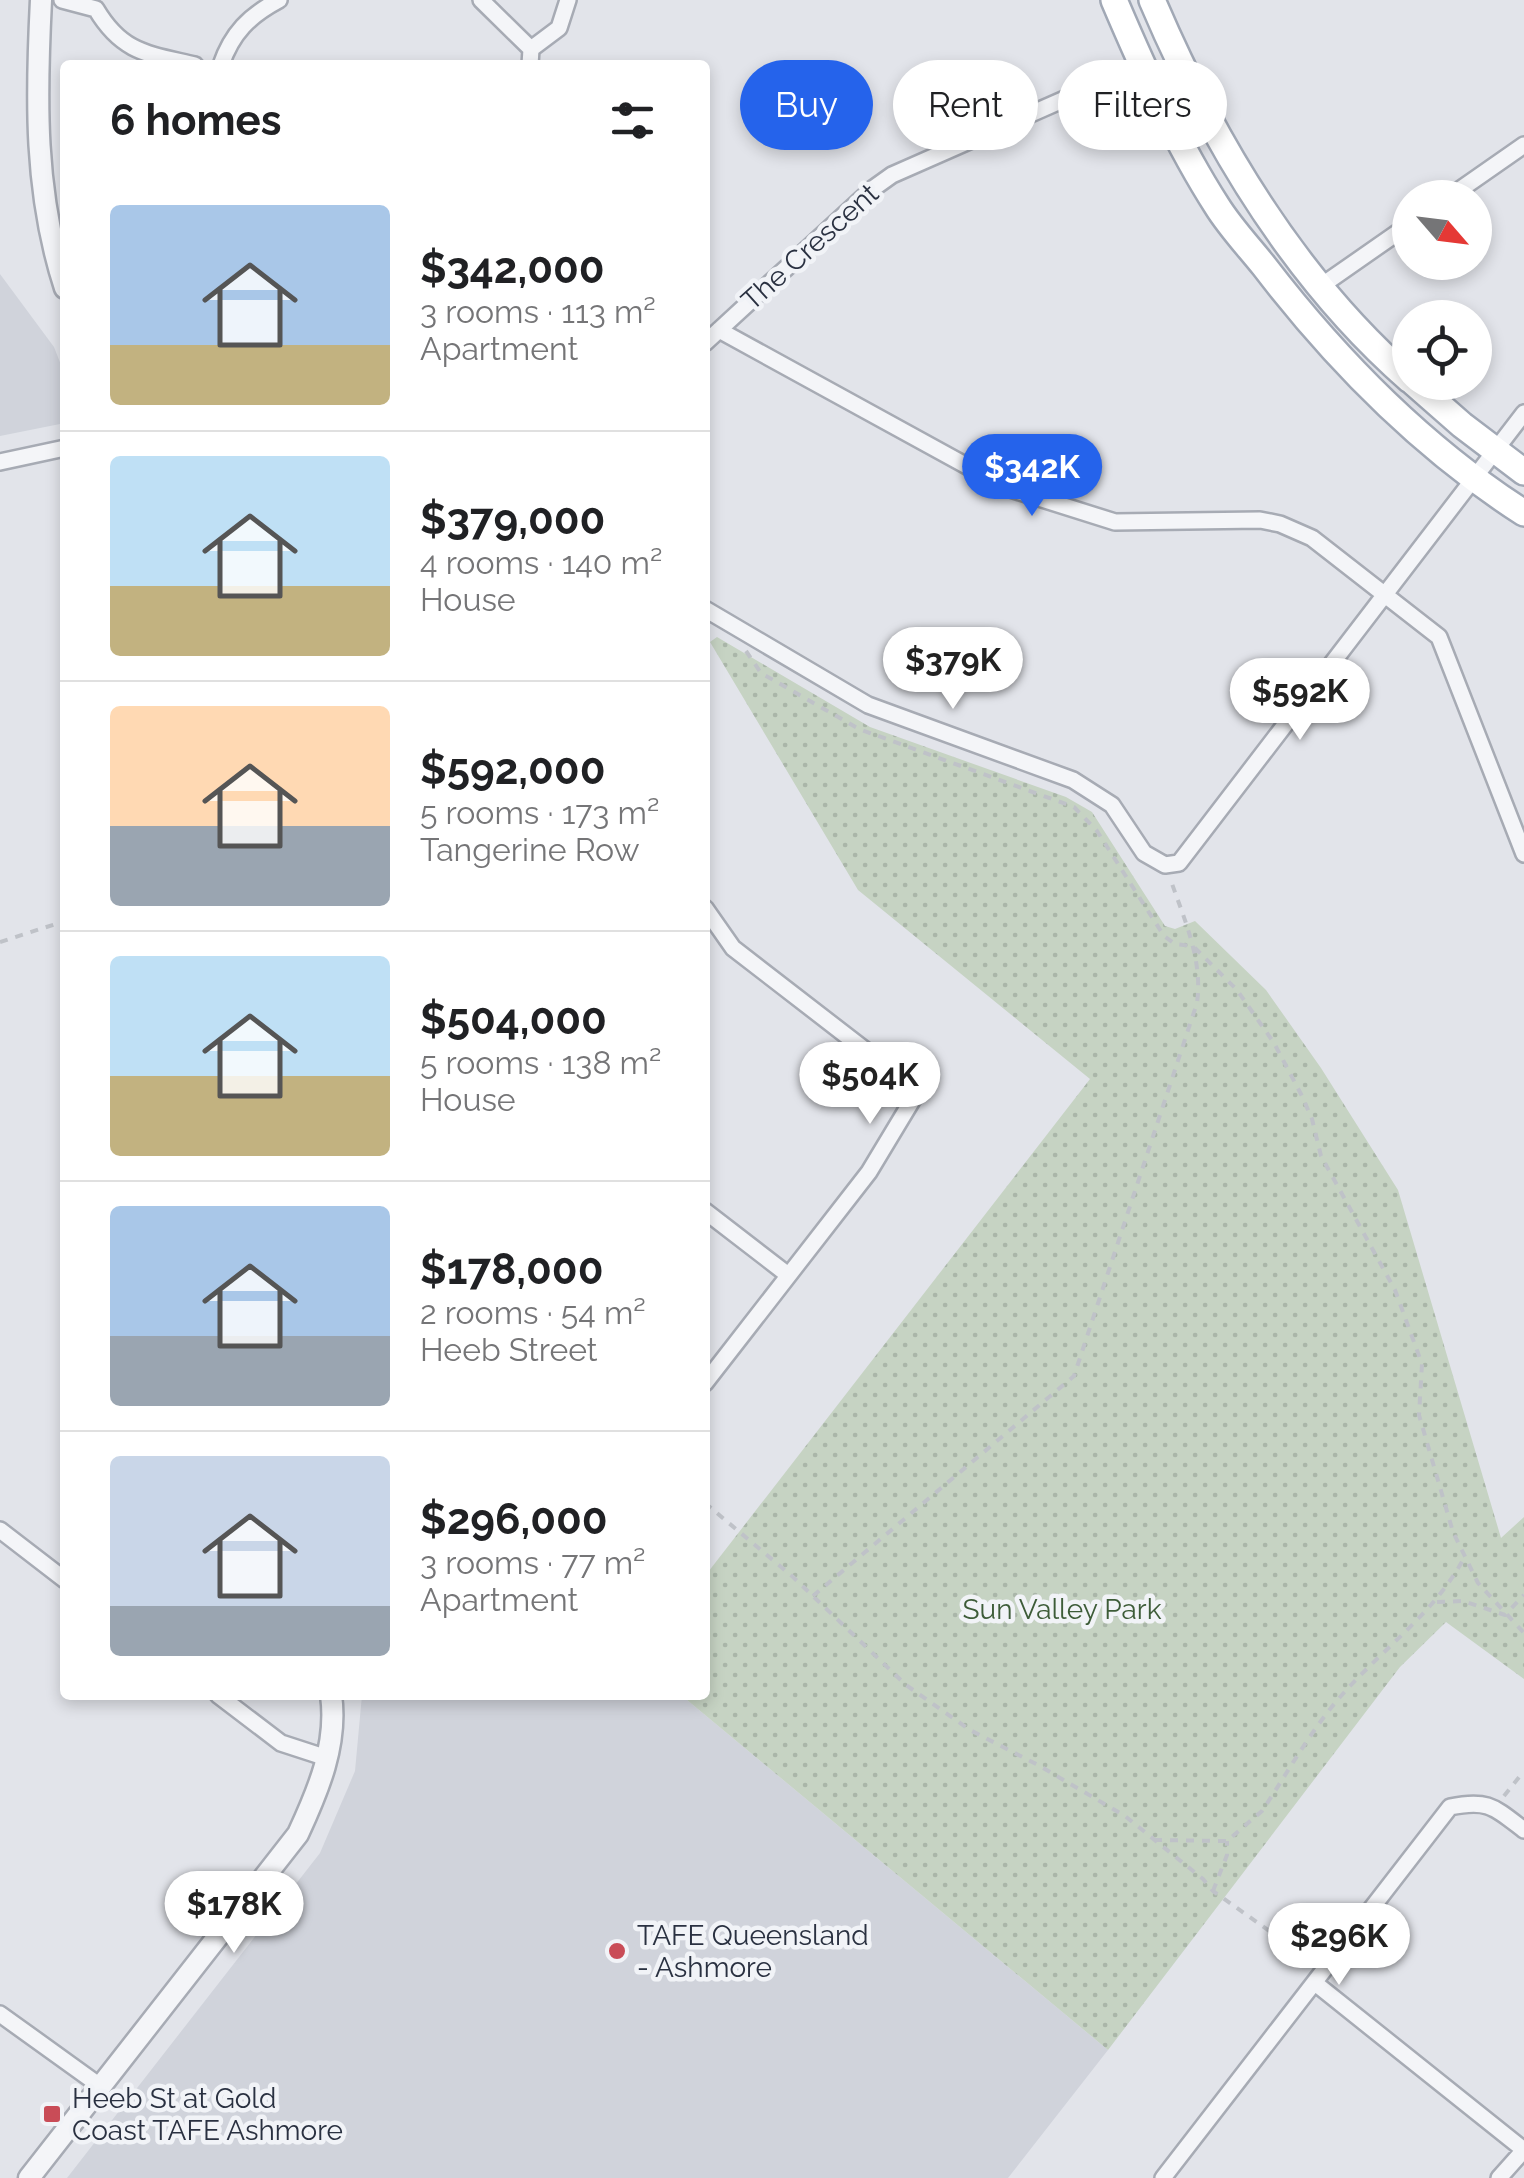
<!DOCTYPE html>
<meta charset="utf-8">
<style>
body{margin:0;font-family:Raleway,sans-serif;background:#f6f6f6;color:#202124;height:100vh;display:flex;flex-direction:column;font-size:38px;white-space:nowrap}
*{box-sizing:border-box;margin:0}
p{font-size:32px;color:#757577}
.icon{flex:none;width:55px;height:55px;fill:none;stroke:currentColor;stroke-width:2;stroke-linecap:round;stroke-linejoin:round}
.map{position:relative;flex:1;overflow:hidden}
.panel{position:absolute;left:60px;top:60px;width:650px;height:1640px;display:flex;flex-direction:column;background:#fff;border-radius:10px;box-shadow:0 5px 15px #0003}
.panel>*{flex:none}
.top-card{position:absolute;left:740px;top:60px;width:632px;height:90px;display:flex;gap:20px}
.needle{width:65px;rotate:118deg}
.tools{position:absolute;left:1392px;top:180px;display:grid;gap:20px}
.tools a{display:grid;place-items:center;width:100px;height:100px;border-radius:50%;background:#fff;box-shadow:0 5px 15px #0003;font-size:50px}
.price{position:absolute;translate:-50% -85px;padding:0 22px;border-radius:35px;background:#fff;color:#222;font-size:32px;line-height:65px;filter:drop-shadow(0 2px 5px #0008)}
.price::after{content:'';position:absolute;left:50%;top:60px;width:30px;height:22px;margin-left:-15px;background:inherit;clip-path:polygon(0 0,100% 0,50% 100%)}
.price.current{background:#2563eb;color:#fff}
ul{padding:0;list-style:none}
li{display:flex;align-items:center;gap:30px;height:250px;padding:0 50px}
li+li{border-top:2px solid #e0e0e0}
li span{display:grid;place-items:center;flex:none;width:280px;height:200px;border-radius:10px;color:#555}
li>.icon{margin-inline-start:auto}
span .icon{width:120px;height:120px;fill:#fffc;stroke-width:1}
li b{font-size:42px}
h2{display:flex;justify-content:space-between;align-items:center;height:120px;padding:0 50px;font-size:42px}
.pill{padding:0 35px;border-radius:45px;background:#fff;box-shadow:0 5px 15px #0003;font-size:35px;line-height:90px}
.pill.current{background:#2563eb;color:#fff}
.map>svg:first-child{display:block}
.built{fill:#d0d3db}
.park{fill:url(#park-dots)}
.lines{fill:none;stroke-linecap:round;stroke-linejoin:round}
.minor-casing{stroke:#a7abb4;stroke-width:20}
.tertiary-casing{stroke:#a7abb4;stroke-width:25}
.primary-casing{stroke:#a1a8b5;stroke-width:30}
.path{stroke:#bfc2c8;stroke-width:4;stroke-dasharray:8 8;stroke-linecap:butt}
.minor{stroke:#f4f5f8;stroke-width:15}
.tertiary{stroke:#f4f5f8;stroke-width:20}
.primary{stroke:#fff;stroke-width:25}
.poi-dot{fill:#c94c57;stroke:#f1f3f7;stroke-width:4}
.labels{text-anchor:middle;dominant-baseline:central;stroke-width:9;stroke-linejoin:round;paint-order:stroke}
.street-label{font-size:28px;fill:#2a3141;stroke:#f1f3f7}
.park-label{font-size:28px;fill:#3d5c38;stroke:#f1f3f7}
.poi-label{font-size:28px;fill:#2a3141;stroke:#f1f3f7;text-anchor:start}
</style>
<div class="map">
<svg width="1524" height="2178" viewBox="0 0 1524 2178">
<defs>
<pattern id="park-dots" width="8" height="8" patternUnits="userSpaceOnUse" patternTransform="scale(2.5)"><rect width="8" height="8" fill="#c6d3c3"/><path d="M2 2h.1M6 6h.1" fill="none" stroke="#aab6a9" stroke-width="1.8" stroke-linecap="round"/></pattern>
</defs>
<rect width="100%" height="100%" fill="#e2e4ea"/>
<path class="built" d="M0,274L54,347L65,375V420L60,424L0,436Z
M362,1695H681L1108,2050L1008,2178H67L320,1853L355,1771Z"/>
<path class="park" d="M717,637L870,727L1066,797L1092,812L1165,926L1175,929L1195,921L1266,990L1321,1068L1398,1190L1501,1538L1524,1517V1679L1446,1622L1400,1667L1108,2050L681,1695H705V1576L1090,1079L858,890L710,642Z"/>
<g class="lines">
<defs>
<path id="minor" d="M62,0L96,9C122,53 148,54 195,65
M481,0L531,49
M221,65C232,33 249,16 279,0
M530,65L531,49L559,28L568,0
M1448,198L1524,145
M1321,286L1410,224
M719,330L1007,488L1115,522L1260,520L1280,524L1312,538L1439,637L1524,854
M705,343L871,190L892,175L1142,65
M0,462L65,448
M705,609L868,705L1073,780L1112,805L1144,853L1165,865L1179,863L1524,413
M705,908L733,948L887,1067L916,1094L869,1172L705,1383
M705,1211L788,1275
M0,1530L65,1580
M218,1695L281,1743L327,1758
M1315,1983L1524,2150
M0,2014L100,2086
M1163,2178L1450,1807C1488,1799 1494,1807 1524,1830
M1499,2178L1524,2150"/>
<path id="tertiary" d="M41,0C36,98 34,193 65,288
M29,2178L298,1834C318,1791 338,1744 331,1695"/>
<path id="primary" d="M1114,0C1143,68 1177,144 1217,206C1230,227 1248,246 1264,266C1337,361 1423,448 1524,513
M1152,0C1212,141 1293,278 1410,380
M1413,382L1462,425L1524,472"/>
</defs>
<use href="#minor" class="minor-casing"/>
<use href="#tertiary" class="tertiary-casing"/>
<use href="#primary" class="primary-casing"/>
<path class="path" d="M746,651L761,673L859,729L1074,807L1097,831L1164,936L1175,944L1193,946L1237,990L1274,1043L1302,1096L1312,1119L1321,1156L1395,1290L1422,1364L1419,1415L1453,1532L1478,1583L1524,1633
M0,942L65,921
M705,1503L793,1577L906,1685L970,1730L1038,1765L1125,1816L1203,1879L1213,1891L1313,1962
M813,1596L1074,1376L1197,1003C1203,961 1185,921 1171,881
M1437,1602L1463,1601L1505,1615L1524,1595
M1504,1796L1524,1771
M1154,1840L1227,1841L1262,1811C1288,1772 1311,1730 1341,1696C1383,1648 1434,1614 1464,1558
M1213,1891L1227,1855V1841"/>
<use href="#minor" class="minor"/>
<use href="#tertiary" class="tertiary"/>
<use href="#primary" class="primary"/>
</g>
<g class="poi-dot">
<circle cx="617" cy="1951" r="10"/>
<rect x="42" y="2104" width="20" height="20" rx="5"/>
</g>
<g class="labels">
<g class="street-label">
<text transform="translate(810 247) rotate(-42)">The Crescent</text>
</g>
<g class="park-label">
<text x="1062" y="1609">Sun Valley Park</text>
</g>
<g class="poi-label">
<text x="637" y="1935">TAFE Queensland<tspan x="637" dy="32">- Ashmore</tspan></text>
<text x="72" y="2098">Heeb St at Gold<tspan x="72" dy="32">Coast TAFE Ashmore</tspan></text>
</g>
</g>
</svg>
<div class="tools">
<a><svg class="needle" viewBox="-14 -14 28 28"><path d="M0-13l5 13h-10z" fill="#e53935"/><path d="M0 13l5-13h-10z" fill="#757577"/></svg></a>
<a><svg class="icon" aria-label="locate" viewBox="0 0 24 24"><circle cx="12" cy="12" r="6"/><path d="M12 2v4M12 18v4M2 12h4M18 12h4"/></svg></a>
</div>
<b class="price current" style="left:1032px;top:519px">$342K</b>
<b class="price" style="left:953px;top:712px">$379K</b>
<b class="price" style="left:1300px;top:743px">$592K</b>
<b class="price" style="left:870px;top:1127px">$504K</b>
<b class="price" style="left:234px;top:1956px">$178K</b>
<b class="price" style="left:1339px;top:1988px">$296K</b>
<div class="top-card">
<a class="pill current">Buy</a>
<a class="pill">Rent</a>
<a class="pill">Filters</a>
</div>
<section class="panel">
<h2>6 homes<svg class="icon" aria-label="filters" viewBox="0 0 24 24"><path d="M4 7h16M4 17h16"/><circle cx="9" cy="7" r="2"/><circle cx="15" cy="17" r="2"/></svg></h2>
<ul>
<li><span style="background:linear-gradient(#a9c7e8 70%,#c2b280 0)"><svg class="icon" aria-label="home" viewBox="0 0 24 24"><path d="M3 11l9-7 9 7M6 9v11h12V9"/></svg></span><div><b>$342,000</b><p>3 rooms · 113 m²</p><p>Apartment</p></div></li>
<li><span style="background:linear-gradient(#bfe0f5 65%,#c2b280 0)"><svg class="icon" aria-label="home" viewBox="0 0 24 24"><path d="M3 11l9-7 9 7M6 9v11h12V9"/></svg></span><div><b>$379,000</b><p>4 rooms · 140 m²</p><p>House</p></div></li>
<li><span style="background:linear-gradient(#ffd9b3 60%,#9aa5b1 0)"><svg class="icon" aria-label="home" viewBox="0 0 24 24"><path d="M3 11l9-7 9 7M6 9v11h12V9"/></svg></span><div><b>$592,000</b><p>5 rooms · 173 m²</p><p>Tangerine Row</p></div></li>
<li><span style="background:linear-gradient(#bfe0f5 60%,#c2b280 0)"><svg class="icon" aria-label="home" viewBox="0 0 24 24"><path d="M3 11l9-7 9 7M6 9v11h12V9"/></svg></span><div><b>$504,000</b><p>5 rooms · 138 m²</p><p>House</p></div></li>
<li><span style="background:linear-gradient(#a9c7e8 65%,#9aa5b1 0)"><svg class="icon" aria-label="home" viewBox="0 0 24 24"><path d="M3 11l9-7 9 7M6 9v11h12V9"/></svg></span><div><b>$178,000</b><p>2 rooms · 54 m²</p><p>Heeb Street</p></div></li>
<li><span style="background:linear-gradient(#c9d6e8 75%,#9aa5b1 0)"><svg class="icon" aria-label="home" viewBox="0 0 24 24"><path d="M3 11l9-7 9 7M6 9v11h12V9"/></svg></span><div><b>$296,000</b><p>3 rooms · 77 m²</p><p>Apartment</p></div></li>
</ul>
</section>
</div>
